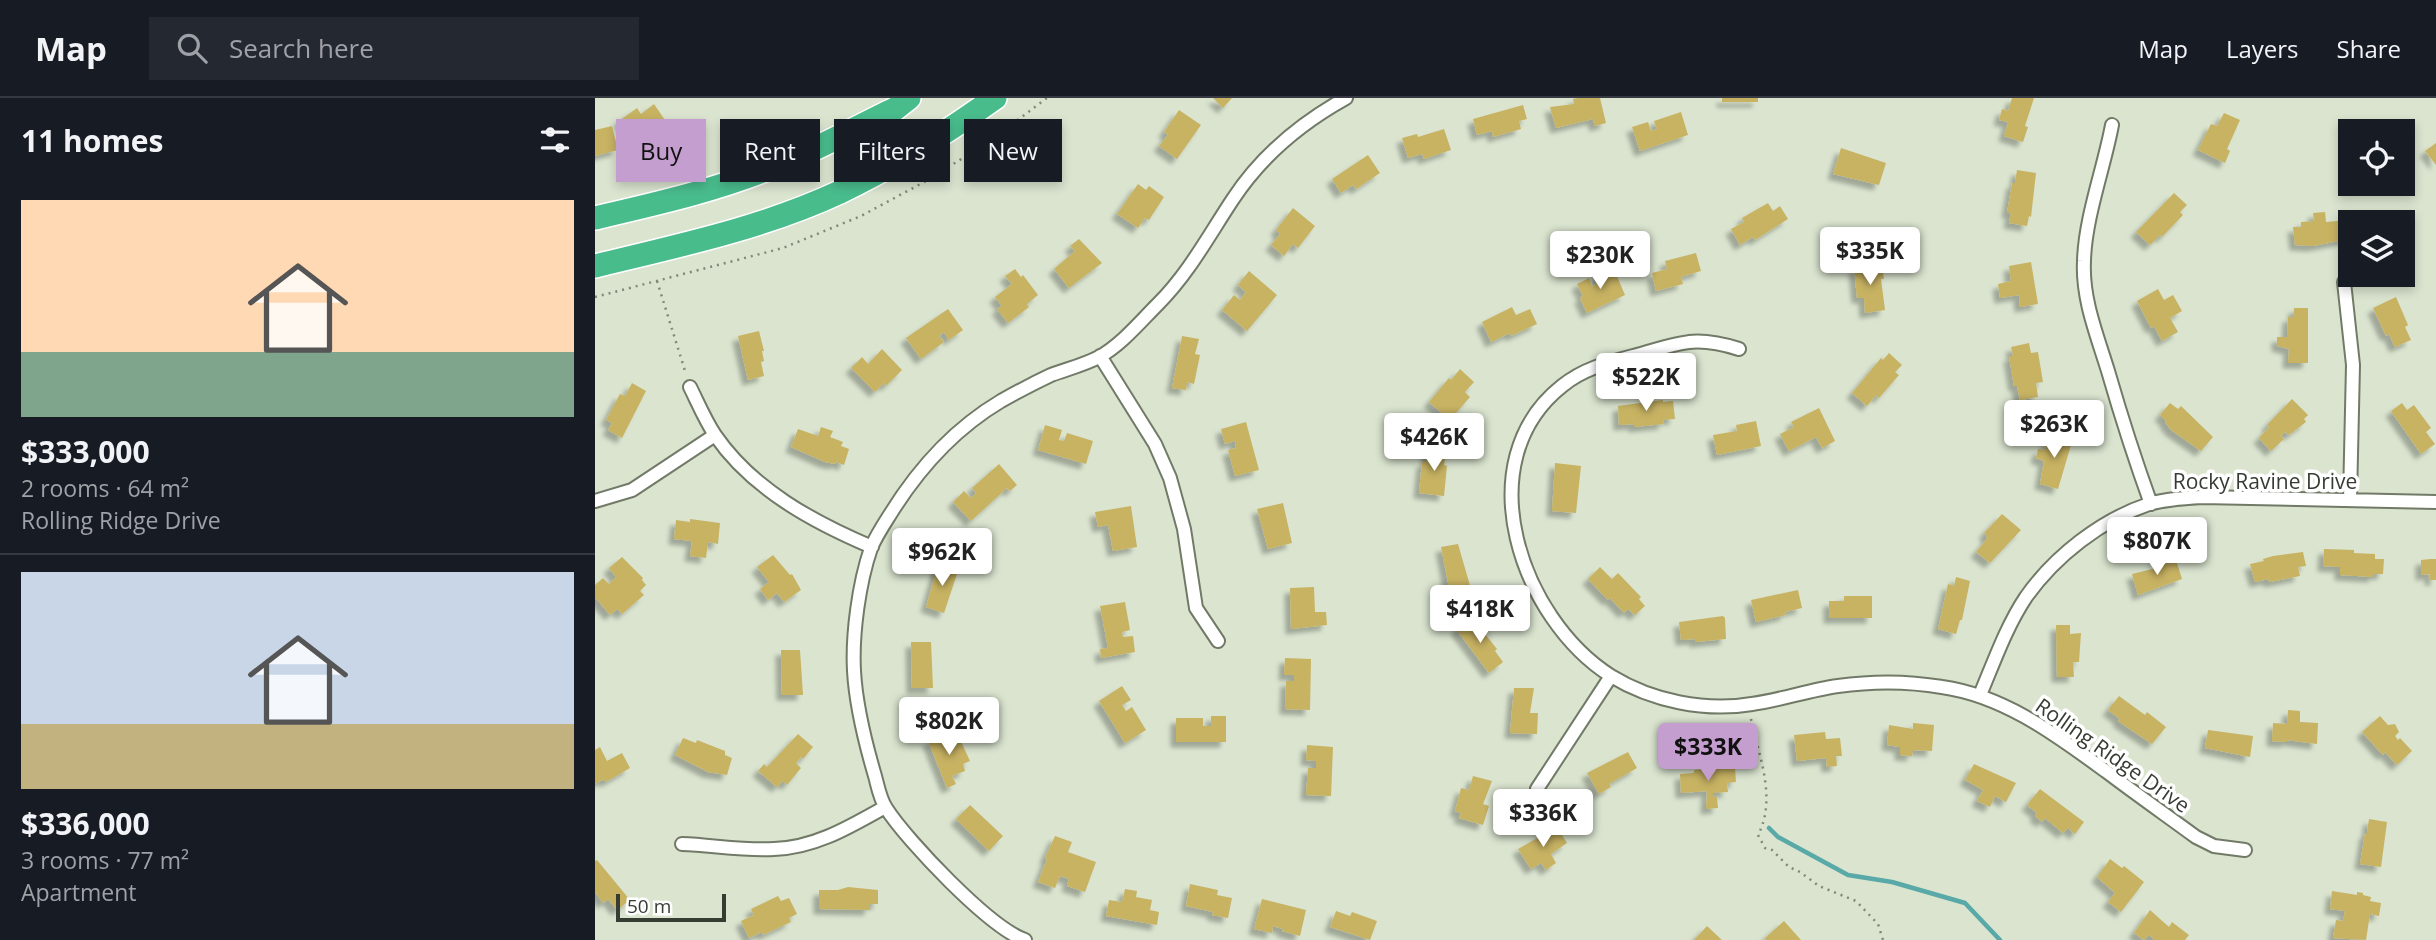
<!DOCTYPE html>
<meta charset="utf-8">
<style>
body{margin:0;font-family:"Open Sans",sans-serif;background:#242831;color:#f1f3f6;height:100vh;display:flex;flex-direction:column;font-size:26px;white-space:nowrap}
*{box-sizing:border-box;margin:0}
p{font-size:23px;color:#9ea1a6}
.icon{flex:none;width:38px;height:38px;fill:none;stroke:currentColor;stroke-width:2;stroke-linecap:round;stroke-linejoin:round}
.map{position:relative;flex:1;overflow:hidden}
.side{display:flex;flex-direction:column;background:#171b24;width:595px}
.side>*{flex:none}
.guide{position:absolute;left:21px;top:21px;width:665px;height:63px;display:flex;gap:14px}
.fabs{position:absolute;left:1743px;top:21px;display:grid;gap:14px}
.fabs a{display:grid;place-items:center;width:77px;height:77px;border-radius:0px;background:#171b24;box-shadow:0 4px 10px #0003;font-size:35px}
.scale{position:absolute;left:21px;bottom:18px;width:110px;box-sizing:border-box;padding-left:7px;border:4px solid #373c33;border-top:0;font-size:19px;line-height:24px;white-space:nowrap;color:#373c33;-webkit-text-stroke:5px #fff;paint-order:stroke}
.price{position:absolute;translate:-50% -60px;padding:0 16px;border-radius:7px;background:#fff;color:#222;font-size:23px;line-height:46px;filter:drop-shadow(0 2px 4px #0008)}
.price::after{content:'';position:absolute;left:50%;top:42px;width:21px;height:16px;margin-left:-10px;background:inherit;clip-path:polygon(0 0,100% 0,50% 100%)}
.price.on{background:#c59ed0;color:#111}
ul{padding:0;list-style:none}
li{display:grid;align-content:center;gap:14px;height:371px;padding:0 21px}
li+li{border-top:2px solid #363941}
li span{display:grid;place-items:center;height:217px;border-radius:0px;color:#555}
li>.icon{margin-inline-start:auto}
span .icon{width:126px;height:126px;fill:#fffc;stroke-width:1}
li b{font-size:30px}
h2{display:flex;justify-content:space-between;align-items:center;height:84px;padding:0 21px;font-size:30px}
.tag{padding:0 24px;border-radius:0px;background:#171b24;box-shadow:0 4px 10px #0003;font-size:24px;line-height:63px}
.tag.on{background:#c59ed0;color:#111}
header{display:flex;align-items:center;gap:42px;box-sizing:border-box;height:98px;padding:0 35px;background:#171b24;border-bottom:2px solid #363941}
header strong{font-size:33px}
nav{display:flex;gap:38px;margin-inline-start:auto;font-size:24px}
.search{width:490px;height:63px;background:#242831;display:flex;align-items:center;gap:18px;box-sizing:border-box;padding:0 24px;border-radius:0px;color:#9ea1a6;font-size:26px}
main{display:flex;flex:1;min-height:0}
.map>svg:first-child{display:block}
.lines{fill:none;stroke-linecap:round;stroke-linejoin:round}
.stream{stroke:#58a9a7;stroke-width:4.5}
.building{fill:#c8b363;filter:url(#shadow)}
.street-casing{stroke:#717a67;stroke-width:16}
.highway-casing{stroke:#fff;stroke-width:26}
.path{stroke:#81887a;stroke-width:2.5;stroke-dasharray:2 5;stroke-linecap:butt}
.street{stroke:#fff;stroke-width:12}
.highway{stroke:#49bc8c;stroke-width:23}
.labels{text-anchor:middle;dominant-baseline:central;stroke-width:7;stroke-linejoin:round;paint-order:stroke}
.street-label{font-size:21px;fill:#373c33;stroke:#fff}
</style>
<header>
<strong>Map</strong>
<div class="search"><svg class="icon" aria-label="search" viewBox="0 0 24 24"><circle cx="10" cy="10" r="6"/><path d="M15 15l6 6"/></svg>Search here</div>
<nav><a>Map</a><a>Layers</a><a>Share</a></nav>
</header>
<main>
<section class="side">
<h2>11 homes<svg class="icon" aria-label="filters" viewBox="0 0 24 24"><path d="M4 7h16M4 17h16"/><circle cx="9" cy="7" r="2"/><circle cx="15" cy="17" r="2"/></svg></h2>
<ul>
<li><span style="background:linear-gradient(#ffd9b3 70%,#7fa58c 0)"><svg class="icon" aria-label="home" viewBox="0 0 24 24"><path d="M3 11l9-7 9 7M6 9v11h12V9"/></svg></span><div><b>$333,000</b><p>2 rooms · 64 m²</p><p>Rolling Ridge Drive</p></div></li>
<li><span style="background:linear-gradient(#c9d6e8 70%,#c2b280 0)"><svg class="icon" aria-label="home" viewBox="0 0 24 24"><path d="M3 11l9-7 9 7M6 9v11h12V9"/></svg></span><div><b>$336,000</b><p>3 rooms · 77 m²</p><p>Apartment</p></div></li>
</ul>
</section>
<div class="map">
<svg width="1841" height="842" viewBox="0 0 1841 842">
<defs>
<filter id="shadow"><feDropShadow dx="-5.5" dy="5.5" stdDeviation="2" flood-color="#0004"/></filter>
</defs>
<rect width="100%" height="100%" fill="#dae4cf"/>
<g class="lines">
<path class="stream" d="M1174,730L1183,739L1253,777L1297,784L1370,805L1405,842"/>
</g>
<path class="building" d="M618,0H637L628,10Z
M983,0H1005L1011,25L1000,28L998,21L961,30L955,9L979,6L978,1Z
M1127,0H1163V4H1127Z
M1417,0H1439L1430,28L1433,29L1428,44L1409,38L1413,24L1404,22L1407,11L1413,13Z
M59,6L74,28L44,50L24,23L42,10L46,16Z
M928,7L932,21L924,23L926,31L898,39L897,33L882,37L878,21Z
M584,12L606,27L582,61L564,48L573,37L569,34Z
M1086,14L1093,37L1045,53L1037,29L1053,24L1056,33L1062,31L1059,23Z
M1629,15L1645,22L1632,51L1635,53L1630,65L1603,52L1616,26L1622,28Z
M17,28L23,52L0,58V32Z
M849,31L856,52L829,61L827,56L813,60L807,40L822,36L823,39Z
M1841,45V67L1830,53Z
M1246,50L1291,65L1284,87L1238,76Z
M773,57L785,75L761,91L758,87L746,95L737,81Z
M1422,72L1441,75L1436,119L1434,118L1432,128L1414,125L1416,115H1412L1417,85H1420Z
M543,86L551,92L554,88L569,99L554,122L550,120L543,130L522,116Z
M1579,95L1592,107L1585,114L1588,117L1567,139L1565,137L1555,147L1541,134Z
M1173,105L1178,113L1185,108L1193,121L1160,142L1158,139L1145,147L1136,131L1149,124L1147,120Z
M698,110L720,128L703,150L698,146L689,158L676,147L685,136L681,132Z
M1730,114L1731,124L1752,122L1754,141L1718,148L1700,147L1698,129H1706V124L1719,123L1718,115Z
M484,141L507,165L474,190L459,171L480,153L475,148Z
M1101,155L1106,173L1086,179L1088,186L1061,193L1057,175L1072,171L1070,163Z
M1436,164L1443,206L1425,209L1424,197L1405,200L1403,186L1416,183L1414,168Z
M1279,165H1284V168L1287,167L1289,181H1286L1290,212L1270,215L1269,200H1262L1259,170L1279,168Z
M420,171L426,179L428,177L443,197L432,206L434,209L413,225L402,211L407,208L400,199L417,186L410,178Z
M654,173L682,197L652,233L627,212L639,197L645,202L651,194L643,187Z
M1010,173L1012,178L1021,176L1030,197L992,215L985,200L988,198L982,186L994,180L997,188L1003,185L1000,178Z
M1563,191L1569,202L1578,197L1587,213L1575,220L1583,234L1567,243L1559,228L1556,230L1542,203Z
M1801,199L1813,227L1810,229L1816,242L1800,249L1794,236L1791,238L1778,210Z
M917,209L921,217L935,211L942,226L916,238L915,235L896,244L887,224Z
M1699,210H1713V265H1693L1694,251L1682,248V239H1692L1693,219H1698Z
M353,211L368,232L354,242L349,234L344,238L349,244L326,261L311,240Z
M164,233L169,253H167L169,263L166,264L169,278L153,282L143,238Z
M587,238L604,241L600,256L605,257L599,286L592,284L591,292L577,290Z
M1434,245L1436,255L1443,254L1448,284L1441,285L1443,299L1425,302L1422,288H1419L1414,258H1418L1416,249Z
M287,251L307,272L291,288L289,285L280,294L256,270L267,259L273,266Z
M1294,255L1307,267L1300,274L1304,277L1284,300L1281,297L1272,308L1257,295L1286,260L1288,262Z
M865,271L879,284L870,294L875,299L855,322L834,304L854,280L856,282Z
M37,285L51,293L27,340L13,332L17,325L11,322L25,296L30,298Z
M1697,301L1713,317L1709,321L1711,324L1694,337L1690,334L1686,338L1689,341L1676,353L1664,340L1674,329L1672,327Z
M1068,302V304L1078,303L1080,321L1068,322L1069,326L1039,329V326L1024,327L1023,308Z
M1575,305L1583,311L1586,308L1618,339L1606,353L1576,332L1570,324L1571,323L1565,317Z
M1807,305L1812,312L1819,307L1836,330L1831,334L1840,346L1826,356L1796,313Z
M1224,310L1240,343L1227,350L1221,339L1194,353L1185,336L1199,329L1196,324Z
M1161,323L1166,348L1122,357L1118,337L1142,333L1141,327Z
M651,324L664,372L640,378L633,352L641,350L640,343L630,346L626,331Z
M450,327L467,332L464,342L469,343L472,335L498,343L491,366L443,352Z
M226,329L238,333L235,339L248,344L246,348L254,351L249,367L241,364L240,366L230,364L196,349L203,331L223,338Z
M1462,335L1476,338L1474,347H1476L1463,391L1445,386L1449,363L1441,360L1443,351L1450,352L1452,342L1460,344Z
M832,350L851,352L849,367L852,368L849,398L824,395L827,364H831Z
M960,365L986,368L981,415L957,413Z
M404,366L422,387L415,393L412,390L376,423L358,404L369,393L376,400L381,395L377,390Z
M688,405L697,445L673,451L662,411Z
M536,408L542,449L518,453L513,427L503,429L500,414Z
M1407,416L1426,432L1395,465L1381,454L1391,442L1392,438L1389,435Z
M95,421L125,425L123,446L113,444L111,460L95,458L97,443L79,441L81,422L95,424Z
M863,446L876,491L855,495L846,449Z
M1729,451L1759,452V455L1780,456V461H1789L1788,476H1779V479L1745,477V469L1728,468Z
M1708,454L1711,468L1703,469L1705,478L1675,484L1673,481L1660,484L1655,466L1669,463L1668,461L1678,458Z
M178,457L195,477L197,476L206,492L189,504L182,495L173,502L165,491L174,484L162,469Z
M27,459L48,480L47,482L51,487L45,493L49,497L27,516L22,511L15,517L0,499V487L8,480L14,486L21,479L14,470Z
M1835,461H1841V482H1835V476L1826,477V462Z
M1581,462L1587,481L1543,497L1537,476L1566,469V467Z
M343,466L363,473L349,515L331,509Z
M1005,469L1017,481L1023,475L1046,499L1044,501L1050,508L1040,517L1033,511L1029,515L1015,500L1013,502L993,481Z
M1361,479L1375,483L1367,522H1365L1361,536L1343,531L1353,486L1359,488Z
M719,489L720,514H731L732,527L696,531L695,490Z
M1203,492L1207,510L1190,514L1191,517L1161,524L1156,502Z
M1249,498H1277V520H1234V503H1249Z
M530,504L535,532L527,534L528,539L538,538L540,554L506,560L505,551L513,550L505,508Z
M1128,518L1130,520L1131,541L1100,544V541L1086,542L1084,524Z
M874,520L880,528L882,526L902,551L900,553L908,564L894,575L861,531Z
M1461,527H1475V536L1486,535L1484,564H1478L1479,579H1462Z
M316,544H336L338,590H317Z
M186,552H205L208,597H187Z
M690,560L716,561L715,612L690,611L691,583H699V577H689Z
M527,588L536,602L527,607L531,613L537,609L551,632L530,645L504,603Z
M919,590H939L935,615H943L942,636L915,635Z
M1524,598L1550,617L1552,614L1571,629L1557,646L1523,623L1525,621L1513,612Z
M1693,612L1705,613V624L1723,625L1722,646L1692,642V644L1677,643L1678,625L1692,626Z
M616,618H631V644H581V620H608V628H616Z
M1785,618L1793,627L1800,626L1804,634L1800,638L1803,642L1805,640L1817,653L1802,667L1790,654L1788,657L1767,634Z
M1318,625L1339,627L1337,653L1318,652L1317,658L1305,657V649L1292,647L1294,627L1318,631Z
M1613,632L1658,638L1655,659L1610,650Z
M1230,634L1231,641L1245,640L1247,658H1241L1242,668L1232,669L1231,660L1202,663L1199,637Z
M362,635L375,663L368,666L370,673L357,678L361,686L352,690L333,643L349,636L355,651L358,649L354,639Z
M203,636L218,649L208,661L206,659L201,665L206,670L192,687L188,683L182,689L163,673L169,666L172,669Z
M88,640L101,645L102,642L130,653V657L137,660L132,677L113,674L80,657Z
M712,647L738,649L736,698L711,697L713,670H721V663L711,662Z
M5,649L12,663L27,655L35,670L11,684L9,681L0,686V652Z
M1033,654L1042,670L1014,686L1016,689L1004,696L992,675Z
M1379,666L1421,685L1411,704L1400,698L1395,709L1382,703L1388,692L1370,682Z
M1130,669L1140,670L1141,684L1132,685L1133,694L1118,695V699H1122L1123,710L1111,711L1112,693L1086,695L1085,676L1099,675V672Z
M878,678L897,683L888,706L894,708L888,727L864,720L866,715L860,713L866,690L874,692Z
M1445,691L1489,724L1480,736L1473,730L1468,735L1450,720L1447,724L1440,718L1442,715L1432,707Z
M375,707L408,738L394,753L361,721Z
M1774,721L1792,724L1786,769L1765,766L1770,735H1772Z
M962,729L972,745L956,756L961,765L951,772L946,765L936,771L923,751Z
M460,738L477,744L473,754L501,764L490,794L472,788L474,781L465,778L460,790L443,784L452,761L450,760Z
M1515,761L1527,770L1529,768L1549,784L1526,814L1513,804L1520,795L1502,779Z
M2,762L35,802L22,812L13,801L8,805L0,794V763Z
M595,786L623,792L622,797L637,800L633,820L617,817L618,814L591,808Z
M253,789L283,792V806H275V812L224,811V792H243Z
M530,791L542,793L541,799L557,802L555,812L564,814L562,827L511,818L514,802L527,804Z
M1737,793L1762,797V794L1768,795V797L1776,799L1775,803L1786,805L1784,818L1775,816L1771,842L1738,840L1741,822L1748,823L1750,813L1735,811Z
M183,798L186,803L194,800L202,816L194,820L196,824L168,837L167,834L154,840L146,823L159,817L156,811Z
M667,801L711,812L705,838L687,833L688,831L678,828L677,835L659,831Z
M1555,812L1574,829L1577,824L1594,837L1590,842H1560L1554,837L1549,842L1539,835Z
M741,813L755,818L757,814L782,823L775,842L735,829Z
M1189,823L1206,842H1171L1170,840Z
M1112,828L1127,842H1099Z"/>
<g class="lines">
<defs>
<path id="street" d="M1517,27C1509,70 1490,120 1489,163C1487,201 1502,237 1513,273C1526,318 1540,362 1556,406
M1749,184L1758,267L1755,401
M1144,251C1099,237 1085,245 1042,257C1015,264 989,270 967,288C871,364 926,521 1016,578C1057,603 1110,614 1157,606C1186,602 1214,592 1243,588C1278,583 1312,583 1347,589C1410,598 1461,637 1512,674C1541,696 1571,717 1601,739L1619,748L1650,752
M505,258L560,346L575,380L589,431L601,510L623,543
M95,289C103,305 110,322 120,337C157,391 218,424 277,449
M0,403L37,392L120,337
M1385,597C1399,564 1411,529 1431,499C1460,458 1506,422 1554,406C1571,401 1589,400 1607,399L1841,404
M942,691L1016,578
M87,746C117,747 149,753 179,751C220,750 256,728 290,709
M430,842C395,830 312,743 291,710C285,701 283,689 280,678C270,644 261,609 259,573C257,536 264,485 276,450C281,438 289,426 296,415C324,370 359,331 406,303C422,294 439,285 456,277C472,271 489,267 504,259C526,247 545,224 563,206C594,175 614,137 638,101C667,57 706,25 751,0"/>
<path id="highway" d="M0,120C65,105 131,90 192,63C229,48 264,28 300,11L314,0
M0,168C82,148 168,130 245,94C300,68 351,35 400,0"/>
</defs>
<use href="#street" class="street-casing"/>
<use href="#highway" class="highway-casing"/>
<path class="path" d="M62,183L91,276
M0,199L188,150L266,118L331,83L392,45L452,0
M1156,621C1164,658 1182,701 1163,737L1170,750L1177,752L1194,769L1205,774L1224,788L1261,803L1283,826L1288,842"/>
<use href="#street" class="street"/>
<use href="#highway" class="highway"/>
</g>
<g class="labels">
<g class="street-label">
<text x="1670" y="383">Rocky Ravine Drive</text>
<text transform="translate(1518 657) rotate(35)">Rolling Ridge Drive</text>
</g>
</g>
</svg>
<div class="fabs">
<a><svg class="icon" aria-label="locate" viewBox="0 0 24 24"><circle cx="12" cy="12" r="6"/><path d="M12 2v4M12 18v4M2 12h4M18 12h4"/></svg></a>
<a><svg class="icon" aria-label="layers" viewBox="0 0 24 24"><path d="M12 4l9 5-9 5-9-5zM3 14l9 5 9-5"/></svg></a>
</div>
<div class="scale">50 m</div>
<b class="price" style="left:1275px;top:189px">$335K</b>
<b class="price" style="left:1005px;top:193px">$230K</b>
<b class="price" style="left:1051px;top:315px">$522K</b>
<b class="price" style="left:1459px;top:362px">$263K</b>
<b class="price" style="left:839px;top:375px">$426K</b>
<b class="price" style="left:1562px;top:479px">$807K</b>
<b class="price" style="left:347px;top:490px">$962K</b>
<b class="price" style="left:885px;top:547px">$418K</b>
<b class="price" style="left:354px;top:659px">$802K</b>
<b class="price on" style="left:1113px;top:685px">$333K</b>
<b class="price" style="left:948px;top:751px">$336K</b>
<div class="guide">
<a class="tag on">Buy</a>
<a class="tag">Rent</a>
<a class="tag">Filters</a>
<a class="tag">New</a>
</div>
</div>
</main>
